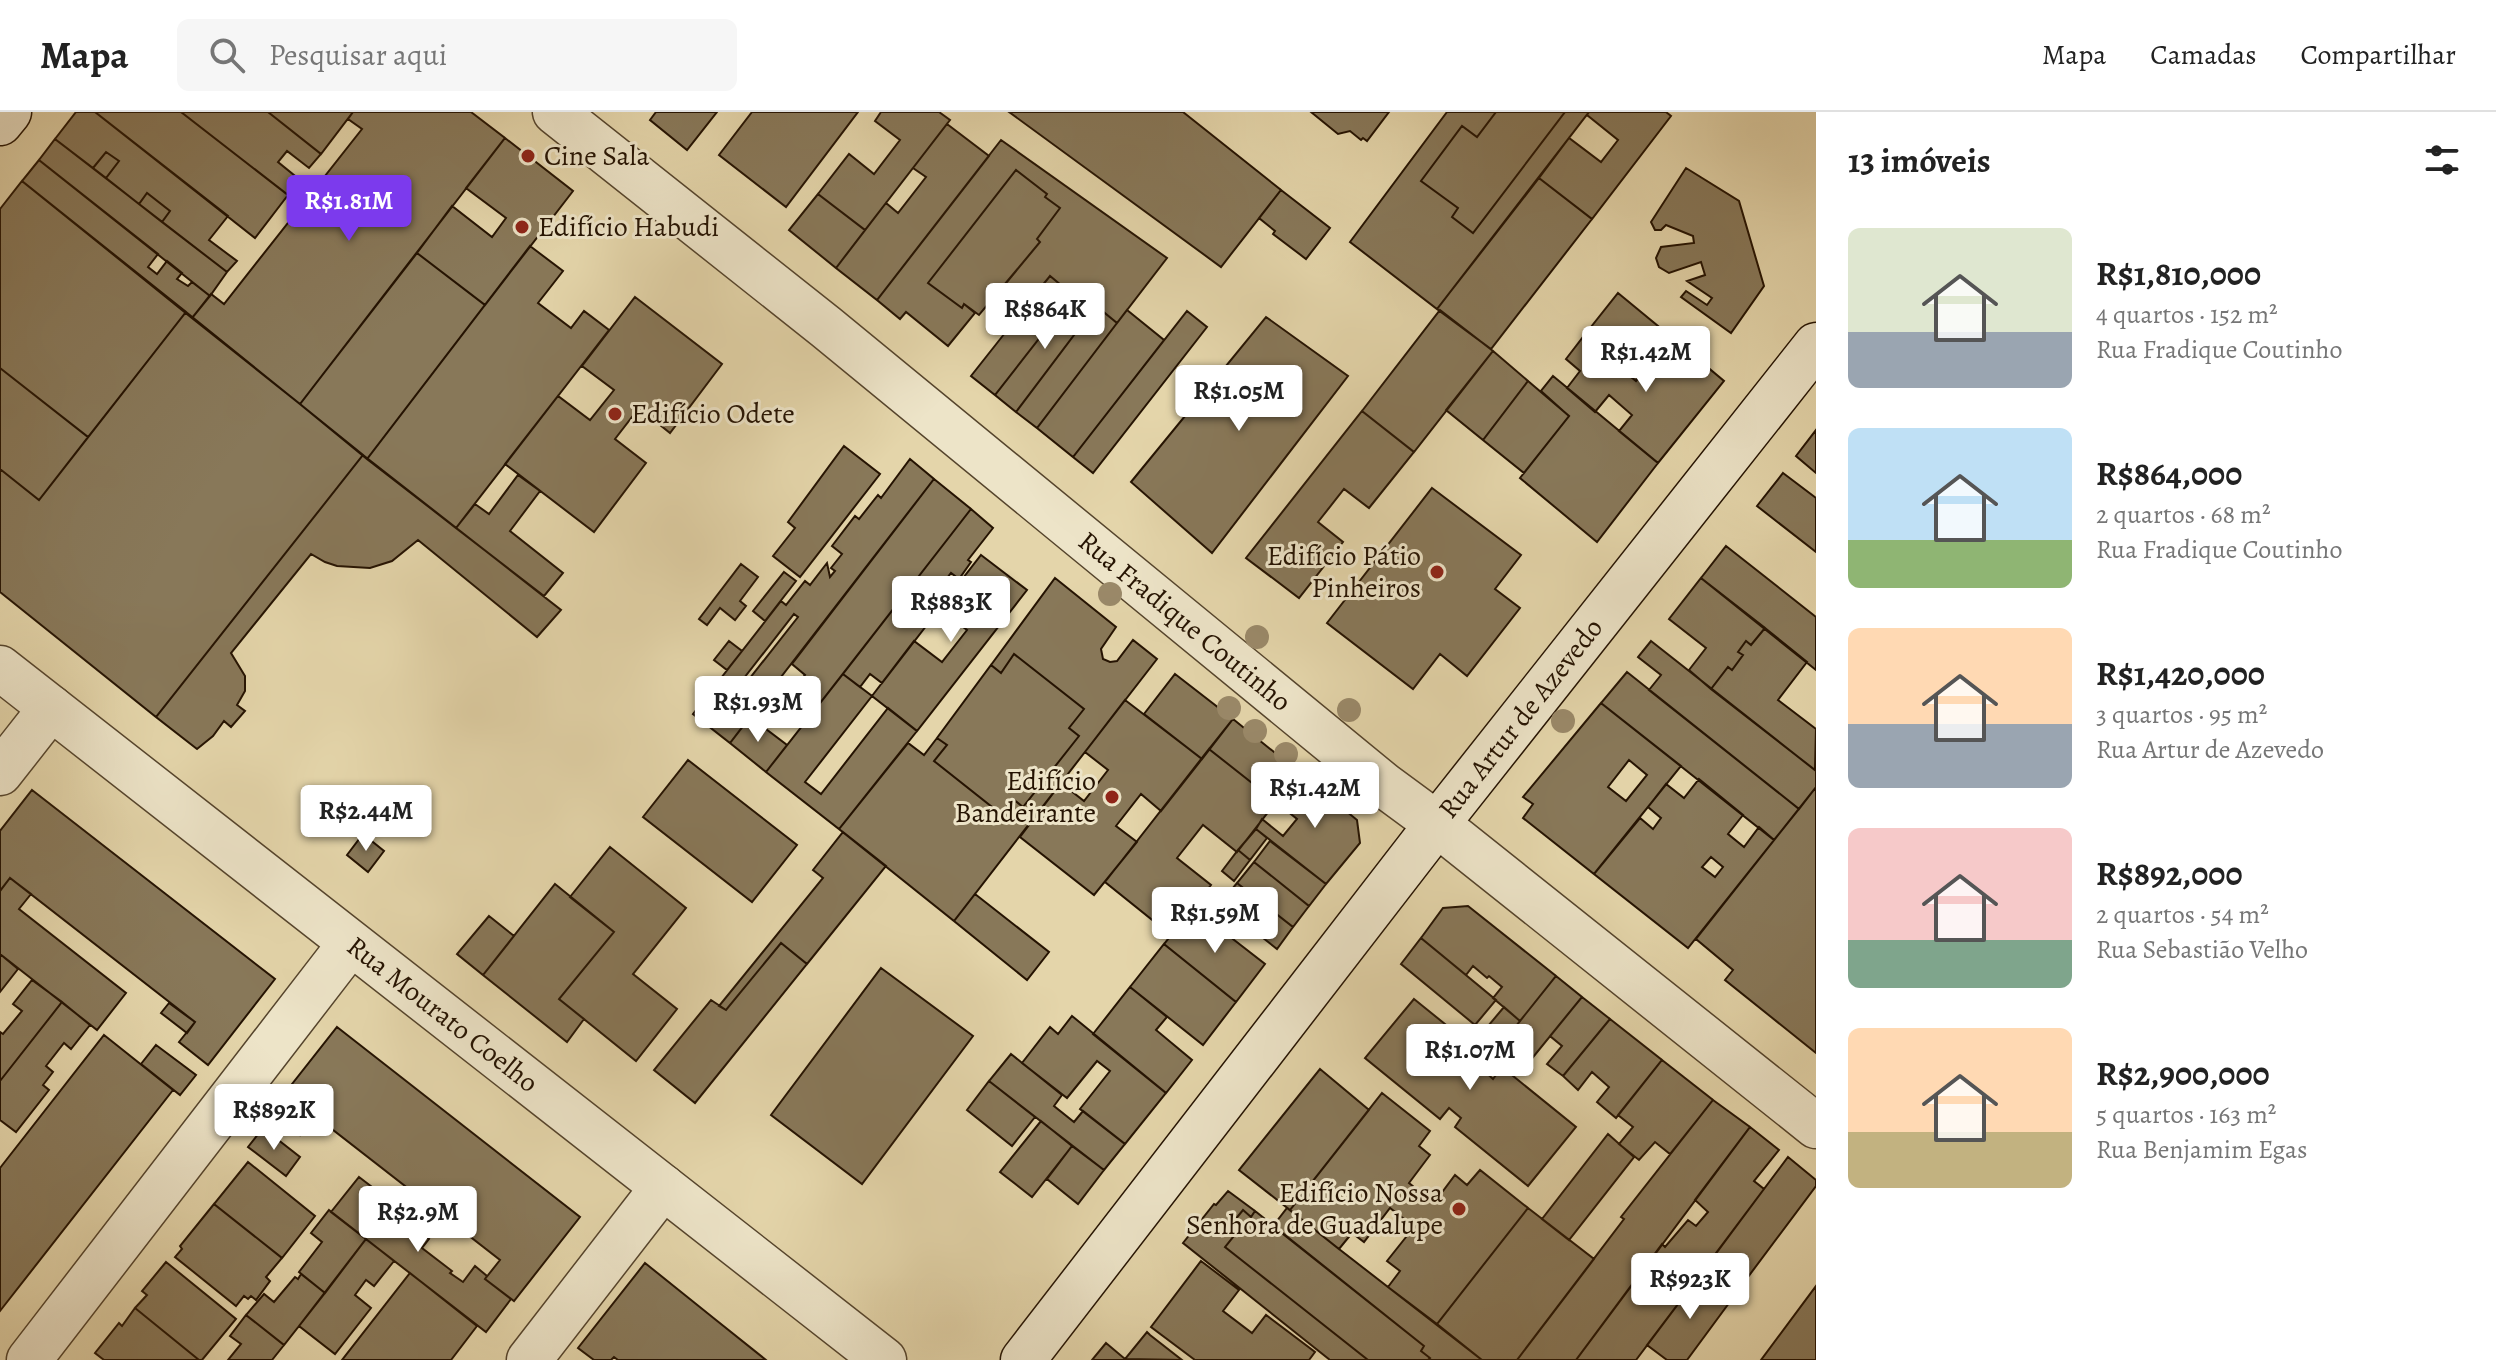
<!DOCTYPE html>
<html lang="pt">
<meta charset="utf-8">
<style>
body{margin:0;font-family:Alegreya,serif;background:#f6f6f6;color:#222;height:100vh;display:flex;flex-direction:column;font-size:30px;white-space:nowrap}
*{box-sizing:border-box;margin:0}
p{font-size:26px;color:#767676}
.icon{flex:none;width:44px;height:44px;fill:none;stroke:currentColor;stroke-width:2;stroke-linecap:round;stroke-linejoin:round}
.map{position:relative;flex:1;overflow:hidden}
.drawer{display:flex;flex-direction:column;background:#fff;width:680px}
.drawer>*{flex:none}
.price{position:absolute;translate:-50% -68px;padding:0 18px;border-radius:8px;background:#fff;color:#222;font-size:26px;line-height:52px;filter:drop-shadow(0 2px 4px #0008)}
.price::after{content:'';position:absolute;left:50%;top:48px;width:24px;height:18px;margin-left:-12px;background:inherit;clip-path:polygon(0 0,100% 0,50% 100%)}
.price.active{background:#7c3aed;color:#fff}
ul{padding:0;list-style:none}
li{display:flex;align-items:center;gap:24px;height:200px;padding:0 32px}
li span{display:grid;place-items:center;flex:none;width:224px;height:160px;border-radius:12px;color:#555}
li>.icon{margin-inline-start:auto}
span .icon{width:96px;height:96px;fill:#fffc;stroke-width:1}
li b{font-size:34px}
h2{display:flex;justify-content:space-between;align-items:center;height:96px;padding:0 32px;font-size:34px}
header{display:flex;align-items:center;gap:48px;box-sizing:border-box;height:112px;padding:0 40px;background:#fff;border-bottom:2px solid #e0e0e0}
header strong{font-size:38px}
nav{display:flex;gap:44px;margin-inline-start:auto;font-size:28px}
.search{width:560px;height:72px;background:#f6f6f6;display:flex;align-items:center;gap:20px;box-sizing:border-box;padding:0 28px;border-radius:12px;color:#767676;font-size:30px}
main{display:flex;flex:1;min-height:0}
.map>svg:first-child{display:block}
.building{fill:#887859;stroke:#251302;stroke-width:2;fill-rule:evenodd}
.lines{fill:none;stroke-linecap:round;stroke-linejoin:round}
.street-casing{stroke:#55442c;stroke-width:47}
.secondary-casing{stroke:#251302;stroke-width:47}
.street{stroke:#ede4c8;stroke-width:44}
.secondary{stroke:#ede4c8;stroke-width:44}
.tree{fill:#9a8969}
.poi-dot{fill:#8f2418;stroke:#ede4c8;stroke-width:3}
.labels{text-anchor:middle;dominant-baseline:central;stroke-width:6;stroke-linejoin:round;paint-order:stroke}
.poi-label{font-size:28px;fill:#251302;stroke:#ede4c8;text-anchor:start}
.street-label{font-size:28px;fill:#251302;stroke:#ede4c8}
</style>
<header>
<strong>Mapa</strong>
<div class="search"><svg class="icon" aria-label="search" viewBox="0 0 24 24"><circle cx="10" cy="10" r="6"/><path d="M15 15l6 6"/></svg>Pesquisar aqui</div>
<nav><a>Mapa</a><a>Camadas</a><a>Compartilhar</a></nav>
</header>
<main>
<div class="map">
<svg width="1816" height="1248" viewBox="0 0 1816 1248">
<rect width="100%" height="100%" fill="#e4d5aa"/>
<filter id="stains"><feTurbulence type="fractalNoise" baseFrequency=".0025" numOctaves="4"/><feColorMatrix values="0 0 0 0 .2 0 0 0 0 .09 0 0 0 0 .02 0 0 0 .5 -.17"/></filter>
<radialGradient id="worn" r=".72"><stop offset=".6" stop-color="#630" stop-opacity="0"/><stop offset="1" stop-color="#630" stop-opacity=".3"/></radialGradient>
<path class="building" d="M76,0H95L228,104L209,128L237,149L227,160L162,110L170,99L147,81L139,92L106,66L119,49L106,40L93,56L55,27Z
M95,0H181L288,83L255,126Z
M181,0H268L321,42L309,56L287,39L278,50L300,68L288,83Z
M268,0H353L321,42Z
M353,0H471L505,26L300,292L192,206L211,182L224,192L362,17L348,7Z
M656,0H717L687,38L650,8Z
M752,0H858L786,95L719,43Z
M881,0H939L950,8L865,118L818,82L849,42L874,62L900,28L875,9Z
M1009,0H1183L1281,78L1221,155Z
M1311,0H1389L1367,29L1363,26L1361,28L1350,19L1338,22Z
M1447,0H1496L1477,25L1462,14L1421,69L1458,96L1452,105L1473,121L1565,0H1589L1437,197L1350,130Z
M1496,0H1565L1473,121L1452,105L1458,96L1421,69L1462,14L1477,25Z
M1589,0H1666L1671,4L1592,107L1539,66L1569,26L1601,50L1618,28L1587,3Z
M947,12L989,44L877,188L836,156L886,91L898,101L926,65L913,56Z
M505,26L573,79L485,193L417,141L452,94L492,125L506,106L466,76Z
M55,27L227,160L210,184L39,48Z
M1001,28L1167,146L1117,211L1077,178L1073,183L1050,164L1011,212L987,194L1040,130L1037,127L1060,96L1045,85L1047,82L1016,58L928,171L962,196L964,192L975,201L948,234L906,200L900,207L877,188Z
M106,40L119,49L106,66L93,56Z
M39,48L158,142L148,155L157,162L167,149L182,161L177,167L188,174L192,170L210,184L192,206L22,69Z
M1686,56L1739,89L1764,174L1731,221L1681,185L1686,179L1707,193L1712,186L1687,169L1705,163L1701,150L1669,161L1659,155L1656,146L1661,135L1694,131L1693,124L1666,113L1661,118H1655L1651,110Z
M1016,58L1047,82L1045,85L1060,96L1037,127L1040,130L979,203L964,192L962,196L928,171Z
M1539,66L1592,107L1491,237L1437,197Z
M22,69L186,200L88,325L0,256V97Z
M1281,78L1330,116L1306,147L1273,122L1275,119L1259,106Z
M147,81L170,99L162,110L139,92Z
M818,82L865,118L836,156L789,118Z
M530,134L563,159L538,191L571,216L584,199L609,218L456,416L367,347Z
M417,141L485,193L367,347L300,292Z
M1050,164L1073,183L995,283L971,264Z
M1077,178L1096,194L1016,300L995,283Z
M1618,181L1681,233L1660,260L1651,251L1636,269L1583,225Z
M635,185L722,252L670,321L639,296L615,327L646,351L594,420L505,352L558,284L590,308L614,278L582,254Z
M1096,194L1117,211L1037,316L1016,300Z
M1127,198L1164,228L1073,345L1037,316Z
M1440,198L1493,239L1414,340L1362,299Z
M1187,199L1207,215L1093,361L1073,345Z
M186,200L363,343L156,605L0,480V357L39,388Z
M1266,205L1348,264L1212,441L1131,370Z
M1583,225L1636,269L1651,251L1660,260L1681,233L1724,269L1658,351L1619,319L1632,303L1609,283L1595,300L1567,276L1580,259L1566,247Z
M1493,239L1528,269L1483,328L1446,298Z
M0,256L88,325L39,388L0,357Z
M1553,264L1658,351L1597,430L1520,366L1569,304L1541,279Z
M1528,269L1569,304L1524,361L1483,328Z
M1362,299L1414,340L1369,396L1344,377L1318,410L1343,430L1299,486L1246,446Z
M1816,318V361L1796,344Z
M844,334L880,362L800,465L773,444L795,416L788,410Z
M363,343L561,498L537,525L418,428L392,449L370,456L337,454L325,450L311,442L231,541L245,564V579L237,593L245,599L231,615L224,609L213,624L197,637L156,605Z
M910,347L934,367L730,631L693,602L781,489L786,493L805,469L810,473L827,451L830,465L835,459L831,456L842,442L832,434L855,404L859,407L878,383L881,386ZM794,502L798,505L728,594L732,596L730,599L723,593Z
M1783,361L1816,386V440L1757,394Z
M518,363L540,379L510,419L563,461L544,484L456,416L475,392L489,402Z
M934,367L971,397L806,609L783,590L805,563L792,552Z
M1432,376L1521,443L1495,477L1520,496L1467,564L1440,542L1413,577L1327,511Z
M971,397L993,416L968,448L971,450L959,467L951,461L937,479L947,487L882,571L870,562L860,575L843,562Z
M1726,434L1816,505V558L1701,466Z
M981,443L1027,478L917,619L872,584L914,529L942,550L967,518L939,497Z
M741,452L758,465L740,489L746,494L735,508L720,496L707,513L699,507Z
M784,460L796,469L765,509L753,499Z
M1055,466L1116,515L1101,537L1103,547L1110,550L1117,549L1133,528L1157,547L954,809L839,717L908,631L924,643L937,626L947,633L934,649L1001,702L1013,687L1023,695L1079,624L1069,616L1084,597L1014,542L1001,561L991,553Z
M1701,466L1765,516L1751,533L1746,529L1738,540L1743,543L1732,558L1728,555L1711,577L1689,558L1706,536L1669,507Z
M1765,516L1807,550L1778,588L1816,617L1815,658L1711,577L1728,555L1732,558L1743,543L1738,540L1746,529L1751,533Z
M729,529L742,539L727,558L714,548Z
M1651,529L1816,659V675L1799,697L1649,578L1661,563L1638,545Z
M1014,542L1084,597L1069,616L1079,624L1023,695L1013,687L1001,702L934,649L947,633L937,626L991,553L1001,561Z
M1627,560L1799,697L1774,728L1601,591Z
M843,562L872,584L805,670L821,682L888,596L917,619L839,717L766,660Z
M1175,562L1233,607L1202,647L1144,602Z
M1125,588L1202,647L1161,699L1141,682L1116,714L1137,730L1094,783L1020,725L1061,671L1084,689L1108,658L1085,640Z
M1601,591L1681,654L1594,762L1523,706L1533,692L1523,685ZM1629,648L1647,663L1626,689L1608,675Z
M750,605L787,633L766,660L730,631Z
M1233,607L1300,661L1276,690L1209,637Z
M1209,637L1276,690L1237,740L1203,713L1177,746L1211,773L1171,823L1105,770Z
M688,648L797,733L752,790L643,705Z
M1300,661L1357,708L1360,731L1326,772L1256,717L1262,707L1283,724L1297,707L1276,690Z
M1699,667L1743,703L1728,722L1744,735L1759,715L1774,728L1688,836L1594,762L1640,706L1653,717L1661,706L1648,695L1666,672L1684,686ZM1711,745L1723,755L1715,765L1702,755Z
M1816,675V941L1725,868L1733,858L1696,827Z
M32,678L275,867L208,953L179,930L195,910L10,766L0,779V719Z
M1256,717L1267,726L1250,748L1238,738Z
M843,720L886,754L807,852L781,831L726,898L719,894L823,766L813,758Z
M363,722L384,739L368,760L347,743Z
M1270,729L1326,772L1309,794L1254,750Z
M610,735L686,796L633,862L677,897L636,949L559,887L614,820L570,785Z
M1238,738L1250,748L1234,769L1222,759Z
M1254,750L1309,794L1293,815L1237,771Z
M10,766L31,782L19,797L126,881L97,918L0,842V779Z
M1237,771L1293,815L1277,837L1220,792Z
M555,772L614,820L559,887L584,907L567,930L483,863Z
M975,782L1049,840L1027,868L954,809Z
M1468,794L1556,864L1520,909L1493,886L1502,875L1489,864L1487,866L1473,854L1466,863L1421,826L1443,796Z
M1193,796L1265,852L1236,890L1164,832Z
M489,804L514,824L483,863L457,842Z
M1421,826L1496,888L1475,913L1401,852Z
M781,831L807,852L695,991L654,958L711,888L726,898Z
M1164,832L1236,890L1203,933L1130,875Z
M0,842L18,857L0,880Z
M881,856L973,924L862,1072L771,1003Z
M1556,864L1582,885L1525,955L1500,934Z
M32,868L62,890L0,969V920L3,922L22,899L13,892Z
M1130,875L1167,905L1156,918L1192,948L1166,981L1093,922Z
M1582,885L1610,907L1563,964L1547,952L1562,934L1550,924Z
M1414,887L1487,946L1480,955L1493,967L1502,955L1576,1015L1528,1074L1455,1015L1461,1006L1449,996L1440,1007L1365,946Z
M62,890L90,913L71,937L64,931L46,954L53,960L43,973L49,978L16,1020L0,1008V969Z
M169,891L195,910L187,921L161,901Z
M1504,895L1520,909L1500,934L1483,920Z
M1072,904L1166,981L1125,1032L1080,997L1110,959L1097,949L1067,986L1022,951L1050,915L1058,922Z
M1610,907L1662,948L1616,1006L1597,990L1609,975L1592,960L1578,978L1563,964Z
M337,915L580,1105L514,1189L485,1167L500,1148L315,1004L300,1023L270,1000Z
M104,923L173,978L0,1199V1056Z
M156,933L196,963L180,983L141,952Z
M1011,942L1062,983L1054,994L1074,1010L1083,999L1125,1032L1104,1058L989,969Z
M1662,948L1713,988L1670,1042L1655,1030L1639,1048L1619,1032L1633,1015L1618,1003Z
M1320,957L1369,998L1290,1098L1239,1058Z
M989,969L1035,1005L1012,1034L967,998Z
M1382,981L1430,1019L1419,1034L1430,1043L1409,1071L1434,1091L1455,1063L1467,1073L1480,1058L1528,1096L1437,1212L1388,1175L1400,1159L1387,1149L1414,1115L1390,1096L1364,1130L1352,1121L1339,1137L1290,1098Z
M1713,988L1750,1015L1576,1248H1517L1624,1107L1621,1105Z
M1041,1009L1072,1034L1032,1085L1000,1060Z
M1750,1015L1779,1038L1754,1069L1764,1077L1700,1163L1636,1248H1576L1662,1132L1665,1135L1688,1108L1696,1114L1708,1100L1695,1088Z
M263,1016L300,1045L286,1064L248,1035Z
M1608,1022L1634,1045L1569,1128L1542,1107Z
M1072,1034L1104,1058L1078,1092L1047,1067Z
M1788,1045L1816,1068V1074L1739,1177L1707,1153Z
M248,1050L315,1104L282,1146L214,1092Z
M359,1065L398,1095L394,1100L429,1127L422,1136L452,1159L450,1161L463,1170L475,1154L487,1164L485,1167L511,1187L486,1220L331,1100Z
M1228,1079L1255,1099L1251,1105L1243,1098L1234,1109L1242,1114L1225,1135L1368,1248H1330L1183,1131L1214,1092L1216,1093Z
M214,1092L282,1146L266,1165L270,1169L256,1188L251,1184L248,1187L244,1184L236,1194L175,1145L182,1137L180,1134Z
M1287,1096L1339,1137L1482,1248H1428L1430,1246L1421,1239L1424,1234L1273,1114Z
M1528,1096L1594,1147L1517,1248H1482L1437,1212Z
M329,1098L366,1127L325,1181L299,1160L322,1130L311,1121Z
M1243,1098L1251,1105L1255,1099L1424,1234L1421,1239L1430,1246L1428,1248H1368L1225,1135L1242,1114L1234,1109Z
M366,1127L394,1149L374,1174L366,1168L355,1183L371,1196L335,1242L299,1214Z
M1201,1149L1239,1178L1223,1199L1252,1221L1266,1203L1315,1240L1309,1248H1195L1151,1215Z
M166,1150L236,1207L202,1248H199L135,1196L147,1183L142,1179Z
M645,1151L716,1208L766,1248H618L614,1245L611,1248H594L578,1236Z
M410,1161L477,1214L451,1248H342Z
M301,1162L325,1181L284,1233L246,1203L264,1182L274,1190L295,1165L298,1167Z
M1700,1163L1732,1187L1687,1248H1667L1647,1233Z
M1816,1174V1248H1761Z
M135,1196L199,1248H104L95,1241L119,1211L122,1214Z
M246,1203L284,1233L272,1248H228L241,1232L230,1224Z
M1147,1220L1150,1223L1182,1248L1125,1247Z
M1106,1231L1125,1247L1127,1248H1092Z"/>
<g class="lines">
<defs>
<g id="street">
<path id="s1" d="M555,0L826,215L1384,673L1437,712L1816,1014"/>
<path id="s2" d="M0,556L884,1248"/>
<path d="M0,661L51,596"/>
<path d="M29,1248L350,832"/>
<path d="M529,1248L663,1075"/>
</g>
<g id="secondary">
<path d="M0,11L9,0"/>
<path id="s3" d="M1023,1248L1437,712L1816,233"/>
</g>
</defs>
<use href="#street" class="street-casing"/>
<use href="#secondary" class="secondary-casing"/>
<use href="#street" class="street"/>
<use href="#secondary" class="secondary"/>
</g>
<g class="tree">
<circle cx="1110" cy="482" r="12"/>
<circle cx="1257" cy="525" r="12"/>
<circle cx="1229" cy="596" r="12"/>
<circle cx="1349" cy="598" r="12"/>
<circle cx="1563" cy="609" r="12"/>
<circle cx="1255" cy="619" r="12"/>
<circle cx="1286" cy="642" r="12"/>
<circle cx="1332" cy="681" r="12"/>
</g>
<g class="poi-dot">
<circle cx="528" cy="44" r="8"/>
<circle cx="522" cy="115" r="8"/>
<circle cx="615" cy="302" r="8"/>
<circle cx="1437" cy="460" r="8"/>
<circle cx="1112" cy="685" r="8"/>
<circle cx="1459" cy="1097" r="8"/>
</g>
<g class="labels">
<g class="poi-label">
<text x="544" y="44">Cine Sala</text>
<text x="538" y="115">Edifício Habudi</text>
<text x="631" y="302">Edifício Odete</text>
<text x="1421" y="444" text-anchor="end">Edifício Pátio<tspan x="1421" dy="32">Pinheiros</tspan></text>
<text x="1096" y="669" text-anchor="end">Edifício<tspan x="1096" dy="32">Bandeirante</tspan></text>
<text x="1443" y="1081" text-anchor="end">Edifício Nossa<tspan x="1443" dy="32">Senhora de Guadalupe</tspan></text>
</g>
<g class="street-label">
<text stroke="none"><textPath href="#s1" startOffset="810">Rua Fradique Coutinho</textPath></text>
<text stroke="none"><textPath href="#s3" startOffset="812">Rua Artur de Azevedo</textPath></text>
<text stroke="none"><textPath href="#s2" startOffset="562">Rua Mourato Coelho</textPath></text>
</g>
</g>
<rect width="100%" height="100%" filter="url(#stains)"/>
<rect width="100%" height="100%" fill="url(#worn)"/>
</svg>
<b class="price active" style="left:349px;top:131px">R$1.81M</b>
<b class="price" style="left:1045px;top:239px">R$864K</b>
<b class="price" style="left:1646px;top:282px">R$1.42M</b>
<b class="price" style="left:1239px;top:321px">R$1.05M</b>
<b class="price" style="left:951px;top:532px">R$883K</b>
<b class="price" style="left:758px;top:632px">R$1.93M</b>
<b class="price" style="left:1315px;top:718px">R$1.42M</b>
<b class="price" style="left:366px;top:741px">R$2.44M</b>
<b class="price" style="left:1215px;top:843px">R$1.59M</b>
<b class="price" style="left:1470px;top:980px">R$1.07M</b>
<b class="price" style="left:274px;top:1040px">R$892K</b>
<b class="price" style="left:418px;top:1142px">R$2.9M</b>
<b class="price" style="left:1690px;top:1209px">R$923K</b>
</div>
<section class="drawer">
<h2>13 imóveis<svg class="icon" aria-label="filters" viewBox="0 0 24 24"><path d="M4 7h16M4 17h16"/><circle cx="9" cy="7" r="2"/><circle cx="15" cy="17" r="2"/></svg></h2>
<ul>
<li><span style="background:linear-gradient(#dfe7d0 65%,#9aa5b1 0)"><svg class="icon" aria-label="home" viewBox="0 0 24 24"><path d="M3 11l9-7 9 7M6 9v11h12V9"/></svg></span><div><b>R$1,810,000</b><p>4 quartos · 152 m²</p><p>Rua Fradique Coutinho</p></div></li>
<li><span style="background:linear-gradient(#bfe0f5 70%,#8fb573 0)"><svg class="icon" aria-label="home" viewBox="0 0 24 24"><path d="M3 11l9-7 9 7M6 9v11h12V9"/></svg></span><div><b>R$864,000</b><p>2 quartos · 68 m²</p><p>Rua Fradique Coutinho</p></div></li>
<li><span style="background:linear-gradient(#ffd9b3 60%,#9aa5b1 0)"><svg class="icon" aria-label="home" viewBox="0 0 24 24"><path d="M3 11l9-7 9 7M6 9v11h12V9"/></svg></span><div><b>R$1,420,000</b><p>3 quartos · 95 m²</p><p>Rua Artur de Azevedo</p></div></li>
<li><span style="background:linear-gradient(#f6c9c9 70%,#7fa58c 0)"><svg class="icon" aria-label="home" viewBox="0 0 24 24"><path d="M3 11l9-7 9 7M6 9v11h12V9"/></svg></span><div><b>R$892,000</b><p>2 quartos · 54 m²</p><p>Rua Sebastião Velho</p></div></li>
<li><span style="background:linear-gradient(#ffd9b3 65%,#c2b280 0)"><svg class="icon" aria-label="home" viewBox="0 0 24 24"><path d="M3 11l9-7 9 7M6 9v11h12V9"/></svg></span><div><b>R$2,900,000</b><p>5 quartos · 163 m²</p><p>Rua Benjamim Egas</p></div></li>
</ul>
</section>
</main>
